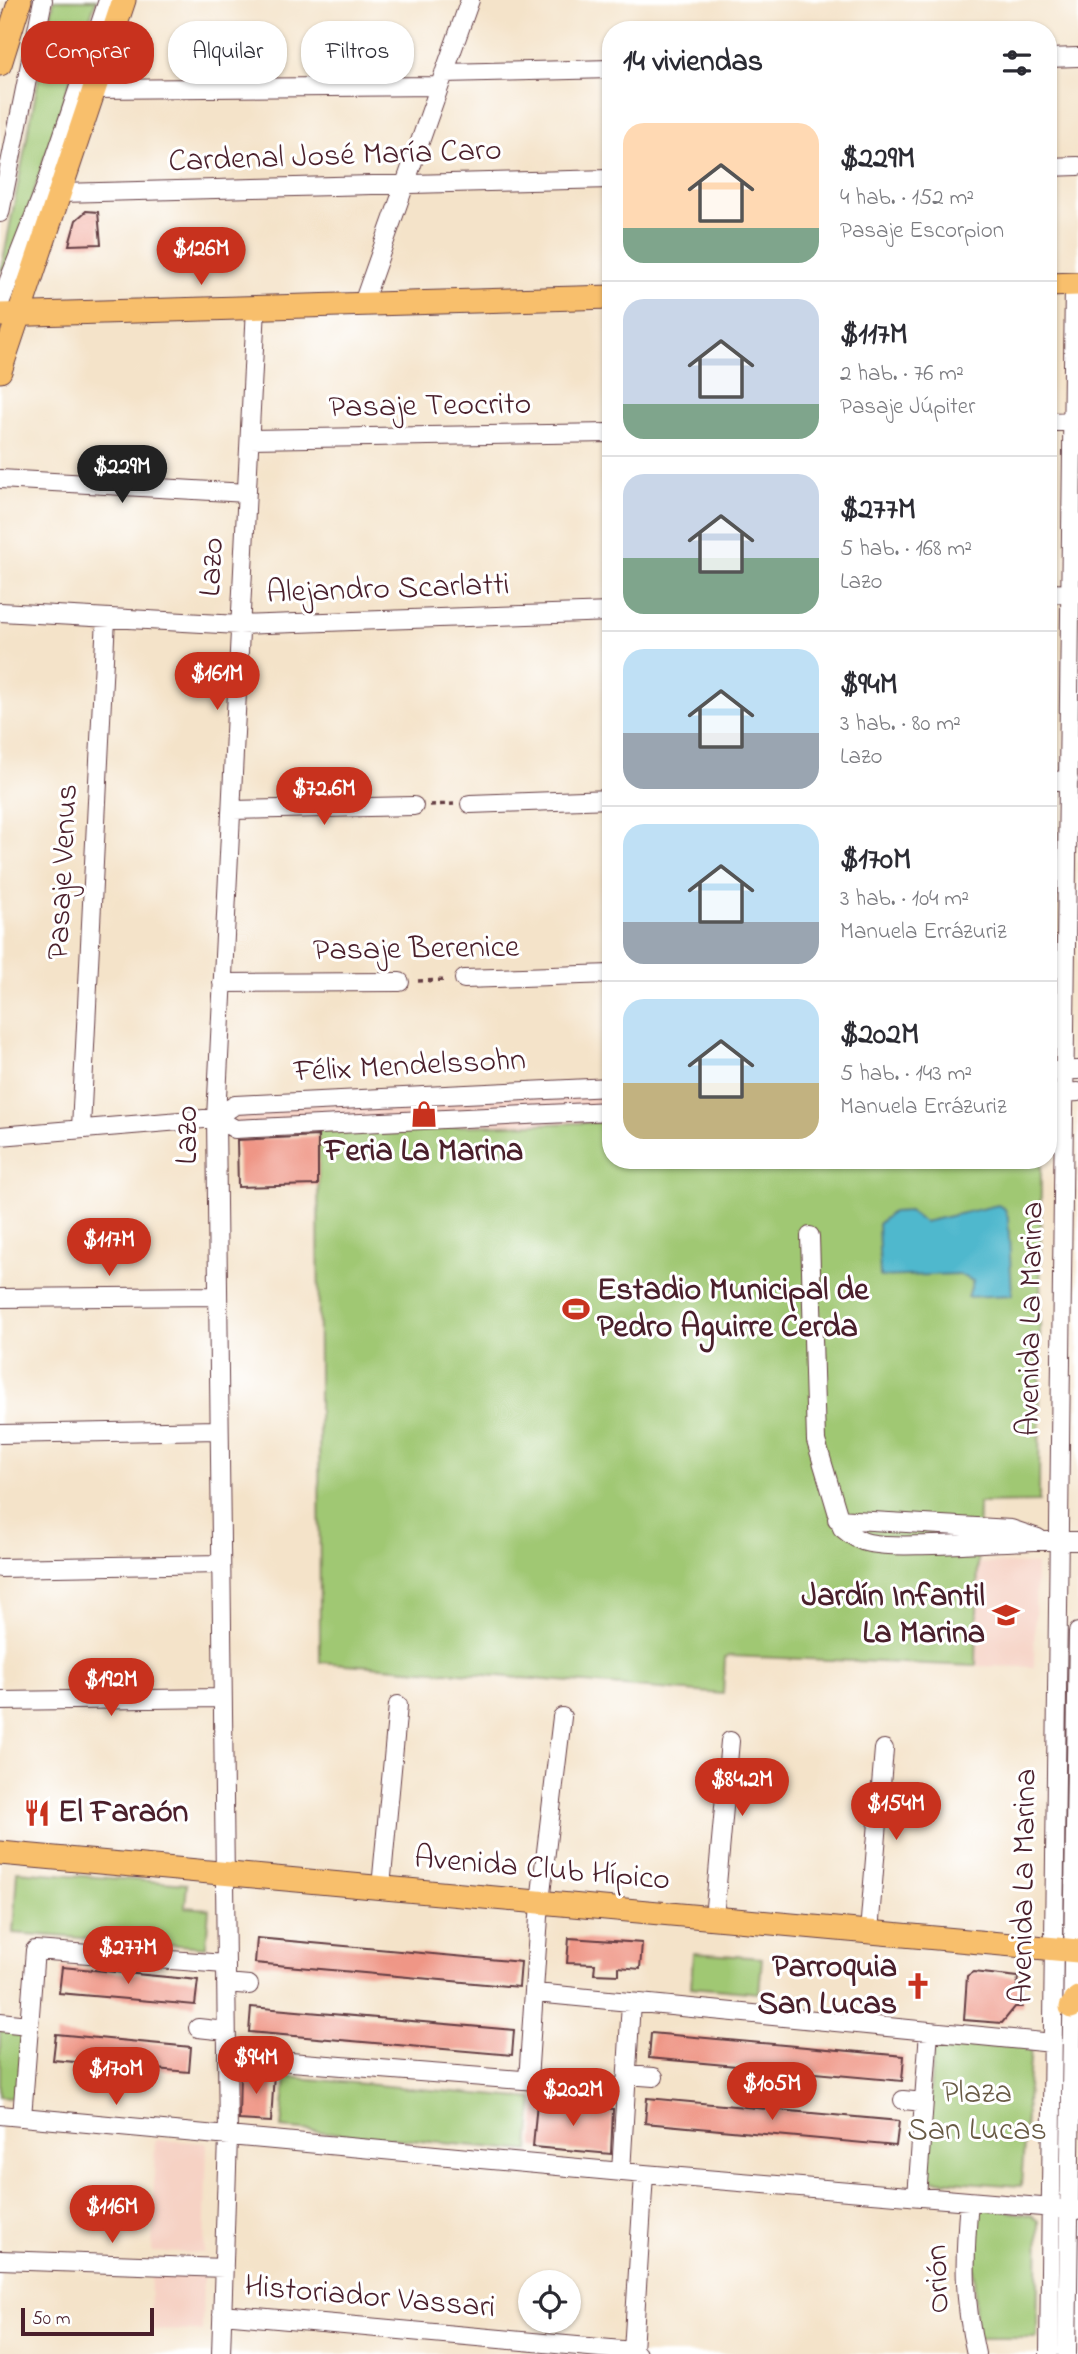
<!DOCTYPE html>
<html lang="es">
<meta charset="utf-8">
<style>
body{margin:0;font-family:"Indie Flower",sans-serif;background:#f2f2f3;color:#2b2b33;height:100vh;display:flex;flex-direction:column;font-size:26px;white-space:nowrap}
*{box-sizing:border-box;margin:0}
p{font-size:23px;color:#7c7c81}
.icon{flex:none;width:38px;height:38px;fill:none;stroke:currentColor;stroke-width:2;stroke-linecap:round;stroke-linejoin:round}
.map{position:relative;flex:1;overflow:hidden}
.drawer{position:absolute;left:602px;top:21px;width:455px;height:1148px;display:flex;flex-direction:column;background:#fff;border-radius:28px;box-shadow:0 2px 5px #0004}
.drawer>*{flex:none}
.banner{position:absolute;left:21px;top:21px;width:476px;height:63px;display:flex;gap:14px}
.controls{position:absolute;left:518px;top:2270px;display:grid;gap:14px}
.controls a{display:grid;place-items:center;width:63px;height:63px;border-radius:50%;background:#fff;box-shadow:0 2px 5px #0004;font-size:35px}
.scale{position:absolute;left:21px;bottom:18px;width:133px;box-sizing:border-box;padding-left:7px;border:4px solid #4a1f2b;border-top:0;font-size:19px;line-height:24px;white-space:nowrap;color:#4a1f2b;-webkit-text-stroke:5px #fff;paint-order:stroke}
.price{position:absolute;translate:-50% -60px;padding:0 16px;border-radius:24px;background:#c8321e;color:#fff;font-size:23px;line-height:46px;filter:drop-shadow(0 2px 4px #0008)}
.price::after{content:'';position:absolute;left:50%;top:42px;width:21px;height:16px;margin-left:-10px;background:inherit;clip-path:polygon(0 0,100% 0,50% 100%)}
.price.current{background:#222;color:#fff}
ul{padding:0;list-style:none}
li{display:flex;align-items:center;gap:21px;height:175px;padding:0 21px}
li+li{border-top:2px solid #e1e1e2}
li span{display:grid;place-items:center;flex:none;width:196px;height:140px;border-radius:21px;color:#555}
li>.icon{margin-inline-start:auto}
span .icon{width:84px;height:84px;fill:#fffc;stroke-width:1}
li b{font-size:30px}
h2{display:flex;justify-content:space-between;align-items:center;height:84px;padding:0 21px;font-size:30px}
.chip{padding:0 24px;border-radius:28px;background:#fff;box-shadow:0 2px 5px #0004;font-size:24px;line-height:63px}
.chip.current{background:#c8321e;color:#fff}
.map>svg:first-child{display:block}
.built{fill:#f6d2c4}
.green{fill:#a0c873;stroke:#75744f;stroke-width:2}
.water{fill:#50b8cd;stroke:#4d6c7c;stroke-width:2}
.building{fill:#ef9686}
.lines{fill:none;stroke-linecap:round;stroke-linejoin:round}
.minor-casing{stroke:#643c43;stroke-width:20}
.major-casing{stroke:#643c43;stroke-width:25}
.path{stroke:#643c43;stroke-width:3.5;stroke-dasharray:5 5;stroke-linecap:butt}
.minor{stroke:#fff;stroke-width:18}
.major{stroke:#f8bf6c;stroke-width:23}
.labels{text-anchor:middle;dominant-baseline:central;stroke-width:6;stroke-linejoin:round;paint-order:stroke}
.street-label{font-size:32px;fill:#4a1f2b;stroke:#fff}
.poi-label{font-size:32px;font-weight:bold;fill:#4a1f2b;stroke:#fff;text-anchor:start}
.park-label{font-size:32px;fill:#685a44;stroke:#fff}
</style>
<div class="map">
<svg width="1078" height="2354" viewBox="0 0 1078 2354">
<rect width="100%" height="100%" fill="#fff"/>
<filter id="ink" filterUnits="userSpaceOnUse"><feTurbulence type="fractalNoise" baseFrequency=".0143" numOctaves="2"/><feDisplacementMap in="SourceGraphic" scale="14" xChannelSelector="R" yChannelSelector="G"/><feConvolveMatrix kernelMatrix="1 2 1 2 8 2 1 2 1" color-interpolation-filters="sRGB"/></filter>
<filter id="wash" filterUnits="userSpaceOnUse"><feTurbulence type="fractalNoise" baseFrequency=".00686" numOctaves="4" result="noise"/><feDisplacementMap in="SourceGraphic" scale="28" xChannelSelector="R" yChannelSelector="G"/><feGaussianBlur stdDeviation="1.57" result="paint"/><feColorMatrix in="noise" values="0 0 0 0 0 0 0 0 0 0 0 0 0 0 0 0 0 1.4 0 .05"/><feComposite in="paint" operator="in"/></filter>
<g filter="url(#wash)">
<rect width="100%" height="100%" fill="#f4e3c9"/>
<path class="built" d="M611,1092V1121L235,1134L237,1107Z
M977,1563L1036,1564L1034,1667L976,1666Z
M155,2140L207,2143L204,2253L152,2252Z
M151,2274L203,2276L202,2331L150,2330Z"/>
<path class="green" d="M54,0H96L9,269L1,271Z
M611,1122V1160H1041L1039,1502L979,1503L976,1666L728,1656L725,1658L723,1694L320,1662L318,1130Z
M17,1871L187,1884L185,1907L209,1909L206,1947L13,1933Z
M693,1953L762,1958L759,1993L691,1987Z
M0,2030L23,2031L19,2098L0,2096Z
M934,2039L1031,2046L1021,2186L923,2179Z
M286,2077L533,2099L529,2151L281,2128Z
M972,2206L1031,2215L1039,2221L1037,2338H976Z"/>
<path class="water" d="M998,1205L1005,1209L1008,1218L1012,1295L968,1297L973,1281L958,1274L880,1277L878,1224L892,1212L909,1211L924,1222Z"/>
<g id="blocks">
<path class="building" d="M86,211L98,212L101,244L69,245L76,220Z
M318,1136V1185L238,1187L237,1140Z
M257,1938L521,1962L519,1987L255,1963Z
M569,1938L642,1943L640,1969L619,1967V1975L594,1974L595,1964L567,1963Z
M62,1967L198,1980L195,2005L59,1993Z
M973,1972L1018,1977L1017,1987L1024,1988L1022,2007H1015L1002,2023L964,2020L967,1976Z
M251,2007L514,2030L512,2055L249,2032Z
M651,2033L904,2056L902,2081L649,2058Z
M56,2034L191,2047L189,2072L53,2060Z
M240,2071L274,2073L271,2122L239,2120Z
M647,2098L899,2121L896,2146L645,2123Z
M537,2102L613,2109L611,2154L533,2147Z"/>
</g>
</g>
<g filter="url(#ink)">
<use href="#blocks" fill-opacity="0" stroke="#643c43" stroke-width="2"/>
<g class="lines">
<defs>
<path id="minor" d="M1048,58L1078,57
M444,73L611,69
M94,89L439,86
M1048,167L1078,166
M61,193L611,179
M0,213L43,0
M0,303L45,188L108,0
M363,303L470,0
M1048,422L1078,421
M250,439L611,433
M0,479L247,493
M1048,593L1078,594
M0,612L239,625L611,612
M1048,781L1069,780
M470,804L611,799
M233,810L414,806
M464,979L611,974
M222,983L400,982
M1048,1071L1078,1070
M1048,1094L1078,1092
M216,1118L235,1129L611,1111
M81,1128L106,618
M0,1136L216,1118L235,1105L611,1087
M810,1236L816,1441L842,1528C850,1535 858,1541 869,1543C890,1547 912,1545 933,1545C982,1544 1030,1539 1078,1541
M0,1298L218,1296
M0,1434L219,1430
M837,1519L1011,1529L1038,1538
M0,1568L221,1564
M0,1701L222,1698
M381,1887L398,1705
M714,1918L730,1741
M869,1932L884,1749
M226,1983L249,1985
M536,1993L1053,2043
M0,2022L28,2025
M198,2028L226,2031
M227,2057L625,2088
M627,2075L654,2077
M528,2080L540,1902L562,1717
M903,2100L924,2102
M0,2115L644,2174L1078,2210
M22,2117L35,1950L225,1964
M621,2172L631,2002
M917,2197L929,2031
M969,2201C964,2259 963,2297 976,2354
M0,2260L224,2268
M222,2314L633,2351L637,2354
M633,2351L644,2174
M221,2354L228,2137L216,1118L256,307
M1049,2354L1074,284
M1067,2354L1078,1632"/>
<path id="major" d="M0,64L20,0
M1048,285L1078,284
M0,315L611,297
M0,371L124,0
M0,1853L1078,1951
M1071,2007L1078,1998"/>
</defs>
<use href="#minor" class="minor-casing"/>
<use href="#major" class="major-casing"/>
<path class="path" d="M430,805L454,804
M418,981L448,980"/>
<use href="#minor" class="minor"/>
<use href="#major" class="major"/>
</g>
</g>
<defs>
<symbol id="shop-bare" viewBox="-9 -9 18 18"><path d="M-5-2.5h2.3a2.7 3.5 0 0 1 5.4 0H5L5.5 6h-11ZM-1.5-2.5h3a1.5 2.3 0 0 0-3 0Z" fill="#c8321e" stroke="#fff" stroke-width="2.5" paint-order="stroke"/></symbol>
<symbol id="stadium-bare" viewBox="-9 -9 18 18"><path d="M0-5a6.5 5 0 1 0 0 10a6.5 5 0 1 0 0-10ZM-3.5-1.8h7v3.6h-7Z" fill="#c8321e" stroke="#fff" stroke-width="2.5" paint-order="stroke"/></symbol>
<symbol id="school-bare" viewBox="-9 -9 18 18"><path d="M0-5L7-2L0 1L-7-2ZM-4 1L0 2.5L4 1V4Q0 6-4 4Z" fill="#c8321e" stroke="#fff" stroke-width="2.5" paint-order="stroke"/></symbol>
<symbol id="restaurant-bare" viewBox="-9 -9 18 18"><path d="M-5-6h1v4h1v-4h1v4h1v-4h1v5L-1.5 .5V6h-2V.5L-5-1ZM5-6V6H3V1.5H1.5Q1.5-4 5-6Z" fill="#c8321e" stroke="#fff" stroke-width="2.5" paint-order="stroke"/></symbol>
<symbol id="church-bare" viewBox="-9 -9 18 18"><path d="M-1.2-6h2.4v3.5h3.3v2.4h-3.3V6h-2.4V-.1h-3.3v-2.4h3.3Z" fill="#c8321e" stroke="#fff" stroke-width="2.5" paint-order="stroke"/></symbol>
</defs>
<g fill-rule="evenodd">
<use href="#shop-bare" x="405" y="1095" width="38" height="38"/>
<use href="#stadium-bare" x="557" y="1290" width="38" height="38"/>
<use href="#school-bare" x="987" y="1596" width="38" height="38"/>
<use href="#restaurant-bare" x="18" y="1794" width="38" height="38"/>
<use href="#church-bare" x="899" y="1967" width="38" height="38"/>
</g>
<g class="labels">
<g class="street-label">
<text transform="translate(335 157) rotate(-2)">Cardenal José María Caro</text>
<text transform="translate(430 407) rotate(-1)">Pasaje Teocrito</text>
<text transform="translate(213 567) rotate(-87)">Lazo</text>
<text transform="translate(388 590) rotate(-2)">Alejandro Scarlatti</text>
<text transform="translate(64 872) rotate(-87)">Pasaje Venus</text>
<text transform="translate(416 950) rotate(-1)">Pasaje Berenice</text>
<text transform="translate(410 1067) rotate(-3)">Félix Mendelssohn</text>
<text transform="translate(188 1135) rotate(-90)">Lazo</text>
<text transform="translate(1032 1319) rotate(-89)">Avenida La Marina</text>
<text transform="translate(542 1870) rotate(5)">Avenida Club Hípico</text>
<text transform="translate(1025 1886) rotate(-89)">Avenida La Marina</text>
<text transform="translate(939 2279) rotate(-92)">Orión</text>
<text transform="translate(370 2298) rotate(5)">Historiador Vassari</text>
</g>
<g class="poi-label">
<text x="424" y="1152" text-anchor="middle">Feria La Marina</text>
<text x="597" y="1291">Estadio Municipal de<tspan x="597" dy="37">Pedro Aguirre Cerda</tspan></text>
<text x="985" y="1597" text-anchor="end">Jardín Infantil<tspan x="985" dy="37">La Marina</tspan></text>
<text x="58" y="1813">El Faraón</text>
<text x="897" y="1968" text-anchor="end">Parroquia<tspan x="897" dy="37">San Lucas</tspan></text>
</g>
<g class="park-label">
<text x="977" y="2094">Plaza<tspan x="977" dy="37">San Lucas</tspan></text>
</g>
</g>
</svg>
<div class="controls">
<a><svg class="icon" aria-label="locate" viewBox="0 0 24 24"><circle cx="12" cy="12" r="6"/><path d="M12 2v4M12 18v4M2 12h4M18 12h4"/></svg></a>
</div>
<div class="scale">50 m</div>
<b class="price" style="left:201px;top:287px">$126M</b>
<b class="price current" style="left:122px;top:505px">$229M</b>
<b class="price" style="left:217px;top:712px">$161M</b>
<b class="price" style="left:324px;top:827px">$72.6M</b>
<b class="price" style="left:109px;top:1278px">$117M</b>
<b class="price" style="left:111px;top:1718px">$192M</b>
<b class="price" style="left:742px;top:1818px">$84.2M</b>
<b class="price" style="left:896px;top:1842px">$154M</b>
<b class="price" style="left:128px;top:1986px">$277M</b>
<b class="price" style="left:256px;top:2096px">$94M</b>
<b class="price" style="left:116px;top:2107px">$170M</b>
<b class="price" style="left:772px;top:2122px">$105M</b>
<b class="price" style="left:573px;top:2128px">$202M</b>
<b class="price" style="left:112px;top:2245px">$116M</b>
<div class="banner">
<a class="chip current">Comprar</a>
<a class="chip">Alquilar</a>
<a class="chip">Filtros</a>
</div>
<section class="drawer">
<h2>14 viviendas<svg class="icon" aria-label="filters" viewBox="0 0 24 24"><path d="M4 7h16M4 17h16"/><circle cx="9" cy="7" r="2"/><circle cx="15" cy="17" r="2"/></svg></h2>
<ul>
<li><span style="background:linear-gradient(#ffd9b3 75%,#7fa58c 0)"><svg class="icon" aria-label="home" viewBox="0 0 24 24"><path d="M3 11l9-7 9 7M6 9v11h12V9"/></svg></span><div><b>$229M</b><p>4 hab. · 152 m²</p><p>Pasaje Escorpion</p></div></li>
<li><span style="background:linear-gradient(#c9d6e8 75%,#7fa58c 0)"><svg class="icon" aria-label="home" viewBox="0 0 24 24"><path d="M3 11l9-7 9 7M6 9v11h12V9"/></svg></span><div><b>$117M</b><p>2 hab. · 76 m²</p><p>Pasaje Júpiter</p></div></li>
<li><span style="background:linear-gradient(#c9d6e8 60%,#7fa58c 0)"><svg class="icon" aria-label="home" viewBox="0 0 24 24"><path d="M3 11l9-7 9 7M6 9v11h12V9"/></svg></span><div><b>$277M</b><p>5 hab. · 168 m²</p><p>Lazo</p></div></li>
<li><span style="background:linear-gradient(#bfe0f5 60%,#9aa5b1 0)"><svg class="icon" aria-label="home" viewBox="0 0 24 24"><path d="M3 11l9-7 9 7M6 9v11h12V9"/></svg></span><div><b>$94M</b><p>3 hab. · 80 m²</p><p>Lazo</p></div></li>
<li><span style="background:linear-gradient(#bfe0f5 70%,#9aa5b1 0)"><svg class="icon" aria-label="home" viewBox="0 0 24 24"><path d="M3 11l9-7 9 7M6 9v11h12V9"/></svg></span><div><b>$170M</b><p>3 hab. · 104 m²</p><p>Manuela Errázuriz</p></div></li>
<li><span style="background:linear-gradient(#bfe0f5 60%,#c2b280 0)"><svg class="icon" aria-label="home" viewBox="0 0 24 24"><path d="M3 11l9-7 9 7M6 9v11h12V9"/></svg></span><div><b>$202M</b><p>5 hab. · 143 m²</p><p>Manuela Errázuriz</p></div></li>
</ul>
</section>
</div>
